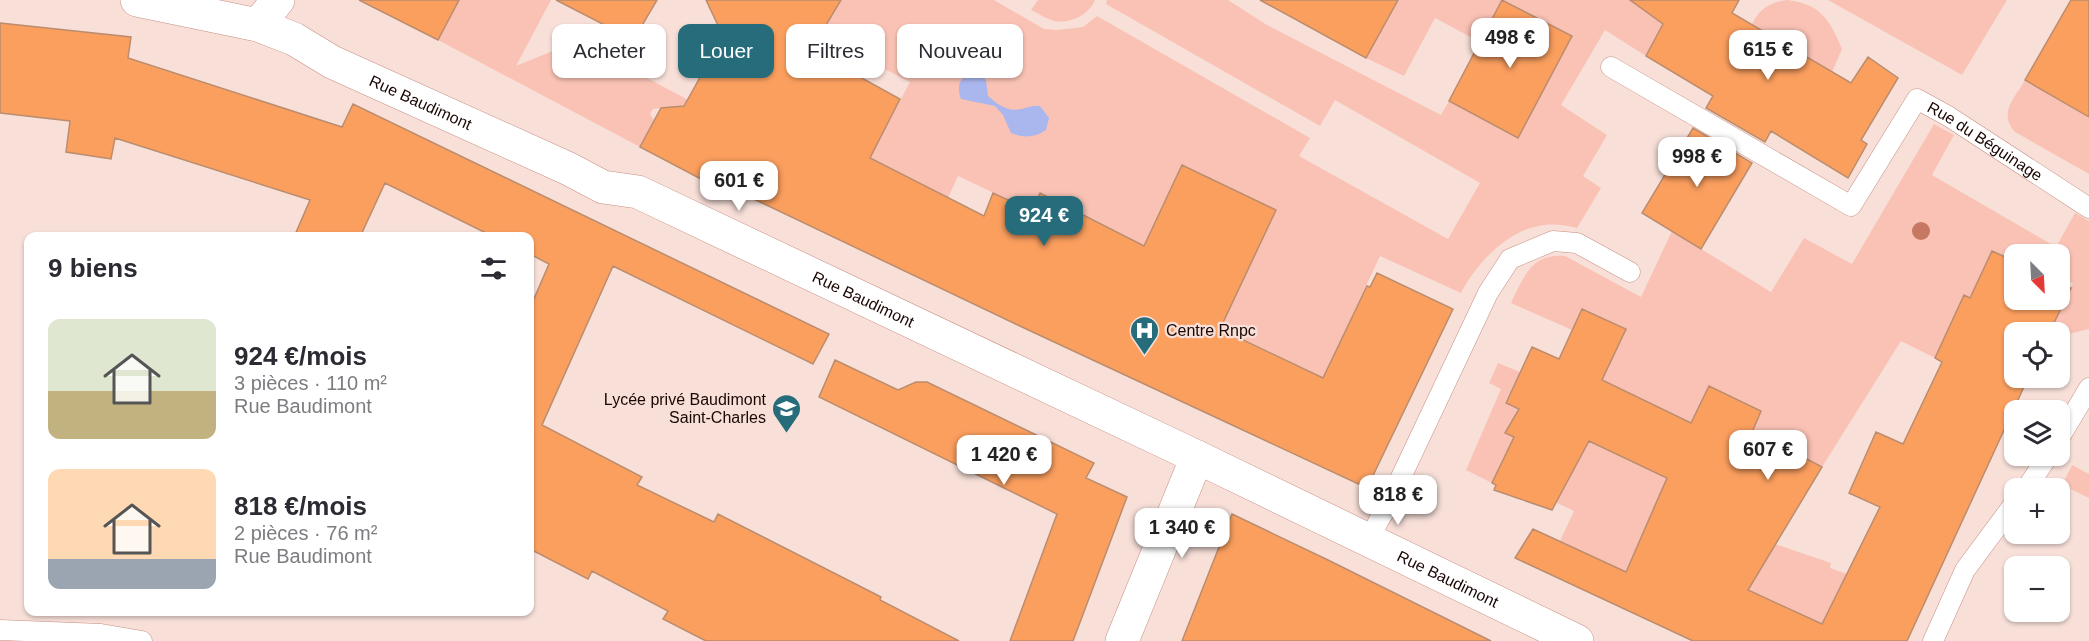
<!DOCTYPE html>
<html lang="fr">
<meta charset="utf-8">
<style>
body{margin:0;font-family:Helvetica,sans-serif;background:#f7f7f7;color:#2b2b33;height:100vh;display:flex;flex-direction:column;font-size:22px;white-space:nowrap}
*{box-sizing:border-box;margin:0}
p{font-size:20px;color:#7c7c81}
.icon{flex:none;width:33px;height:33px;fill:none;stroke:currentColor;stroke-width:2;stroke-linecap:round;stroke-linejoin:round}
.map{position:relative;flex:1;overflow:hidden}
.drawer{position:absolute;left:24px;top:232px;width:510px;height:384px;display:flex;flex-direction:column;background:#fff;border-radius:12px;box-shadow:0 2px 4px #0004}
.drawer>*{flex:none}
.top-card{position:absolute;left:552px;top:24px;width:570px;height:54px;display:flex;gap:12px}
.needle{width:39px;rotate:156deg}
.controls{position:absolute;left:2004px;top:244px;display:grid;gap:12px}
.controls a{display:grid;place-items:center;width:66px;height:66px;border-radius:12px;background:#fff;box-shadow:0 2px 4px #0004;font-size:30px}
.price{position:absolute;translate:-50% -51px;padding:0 14px;border-radius:12px;background:#fff;color:#222;font-size:20px;line-height:39px;filter:drop-shadow(0 2px 3px #0008)}
.price::after{content:'';position:absolute;left:50%;top:36px;width:18px;height:14px;margin-left:-9px;background:inherit;clip-path:polygon(0 0,100% 0,50% 100%)}
.price.active{background:#266c7b;color:#fff}
ul{padding:0;list-style:none}
li{display:flex;align-items:center;gap:18px;height:150px;padding:0 24px}
li span{display:grid;place-items:center;flex:none;width:168px;height:120px;border-radius:12px;color:#555}
li>.icon{margin-inline-start:auto}
span .icon{width:72px;height:72px;fill:#fffc;stroke-width:1}
li b{font-size:26px}
h2{display:flex;justify-content:space-between;align-items:center;height:72px;padding:0 24px;font-size:26px}
.pill{padding:0 21px;border-radius:12px;background:#fff;box-shadow:0 2px 4px #0004;font-size:21px;line-height:54px}
.pill.active{background:#266c7b;color:#fff}
.map>svg:first-child{display:block}
.green{fill:#f9c2b4}
.water{fill:#aab6ee}
.building{fill:#fb9f5f;stroke:#bb8c6e;stroke-width:1.5}
.lines{fill:none;stroke-linecap:round;stroke-linejoin:round}
.service-casing{stroke:#c68e80;stroke-width:21}
.minor-casing{stroke:#c68e80;stroke-width:34}
.tertiary-casing{stroke:#c68e80;stroke-width:34}
.service{stroke:#fff;stroke-width:20}
.minor{stroke:#fff;stroke-width:33}
.tertiary{stroke:#fff;stroke-width:33}
.tree{fill:#c77862}
.labels{text-anchor:middle;dominant-baseline:central;stroke-width:4.5;stroke-linejoin:round;paint-order:stroke}
.street-label{font-size:16px;fill:#1a0704;stroke:#f8e0d9}
.poi-label{font-size:16px;fill:#1a0704;stroke:#f8e0d9;text-anchor:start}
</style>
<div class="map">
<svg width="2089" height="641" viewBox="0 0 2089 641">
<rect width="100%" height="100%" fill="#f8e0d9"/>
<path class="green" d="M459,0H551L516,66L577,41L694,103L685,120L661,108L653,109L650,114L654,120L640,147L438,40Z
M841,0H994L1044,29L1057,30L1083,27L1097,16L1310,138L1299,156L1448,239L1480,183L1335,100L1320,126L1106,4L1107,0H1228L1267,25L1441,115L1449,101L1518,138L1571,36L1504,0H1666L1663,24L1646,56L1605,30L1561,105L1607,135L1583,176L1601,188L1577,228C1564,225 1552,223 1539,226C1507,231 1475,265 1461,293L1380,256L1323,378L1220,329L1276,210L1182,166L1139,257L1091,270L1104,226L1041,193L1032,211L958,176L948,198L870,158L910,82L820,36Z
M1038,0H1095C1089,15 1070,24 1054,21C1046,19 1038,13 1031,10Z
M1398,0H1502L1480,42L1435,18L1404,76L1366,58Z
M1787,0C1821,4 1830,20 1842,49L1832,72L1752,24C1759,9 1770,2 1787,0Z
M1828,0H2007L1962,75Z
M2025,80L2089,117V174L2015,132C1998,113 2014,99 2025,80Z
M1934,124L1954,135L1932,175L2056,247L2075,213L2089,221V329L2060,336V333H2049L2073,283L2060,276V255H2014V261L1992,251L1970,298L1935,358L1901,341L1822,467L1799,455L1727,484L1761,411L1710,386L1691,423L1602,380L1625,329L1582,309L1572,330L1511,303C1524,277 1531,253 1565,256L1641,297L1672,231L1771,292L1804,238L1852,264Z
M1498,363L1520,372L1505,402L1518,409L1505,432L1517,439L1508,458L1505,456L1503,459L1507,461L1492,483L1466,470L1501,389L1489,383Z
M1587,440L1667,478L1625,572L1560,541L1574,511L1545,497L1564,459L1576,465Z
M2072,465L2089,474V498L2062,485Z
M1775,544L1831,563L1830,568L1847,574L1822,624L1748,590Z"/>
<path class="water" d="M977,71L986,80L988,96C1000,106 1008,113 1025,108C1030,107 1034,105 1040,106L1049,118L1046,130C1034,138 1024,138 1011,133L1003,115L995,106L961,99C955,84 962,74 977,71Z"/>
<path class="building" d="M359,0H459L438,40Z
M556,0H657L640,29L624,35Z
M706,0H841L811,50L900,99L870,158L984,216L993,193L1032,211L1040,193L1144,246L1182,165L1276,210L1220,329L1323,378L1367,286L1370,287L1377,273L1453,309L1367,488L1022,327L760,202L723,185L722,190L640,147L661,108L684,106L723,36Z
M1260,0H1398L1366,58Z
M1502,0L1572,36L1518,138L1449,101Z
M1630,0H1739L1732,13L1851,83L1868,57L1898,78L1861,140L1867,144L1848,178L1771,131L1765,142L1706,108L1713,96L1646,56L1663,24Z
M2071,0H2089V117L2025,80Z
M0,23L131,37L128,58L342,127L353,104L829,334L813,364L613,266L542,425L642,477L637,485L714,522L718,514L881,597L880,600L959,641H706L663,619L668,611L592,571L588,579L530,549V308L549,264L530,254V237H494L385,183L360,237H294L310,200L115,138L111,159L66,152L70,121L0,113Z
M1693,128L1752,163L1701,249L1642,213Z
M1992,251L2014,261V300H2060V283L2071,288L2049,333H2014V378H2028L1907,641H1693L1515,558L1533,529L1626,572L1667,478L1589,441L1552,510L1494,490L1496,485L1492,483L1514,437L1505,433L1519,409L1506,403L1532,347L1559,359L1582,309L1626,329L1602,380L1691,423L1709,386L1761,411L1753,430L1822,467L1748,590L1822,624L1880,507L1849,493L1876,432L1903,444L1942,362L1935,358L1964,295L1970,298Z
M835,360L898,390L916,382H927L1094,463L1086,478L1127,497L1073,641H1010L1057,514L819,397Z
M1232,514L1328,560L1491,641H1182Z"/>
<g class="lines">
<defs>
<g id="service">
<path id="s1" d="M1611,67L1851,206L1917,99L1948,116L2089,208"/>
<path d="M2060,437L2089,388"/>
<path d="M2026,489L2048,456"/>
<path d="M1369,541L1379,520L1386,509L1488,293L1510,259L1553,241L1577,243L1630,272"/>
<path d="M0,630L101,634L142,641"/>
<path d="M1933,641L1965,570L2014,504"/>
</g>
<path id="minor" d="M258,25L278,0
M1122,641L1197,457"/>
<g id="tertiary">
<path id="s2" d="M137,0L258,25L294,39L332,62L569,169L603,187L638,192L1197,457L1577,641"/>
</g>
</defs>
<use href="#service" class="service-casing"/>
<use href="#minor" class="minor-casing"/>
<use href="#tertiary" class="tertiary-casing"/>
<use href="#service" class="service"/>
<use href="#minor" class="minor"/>
<use href="#tertiary" class="tertiary"/>
</g>
<circle class="tree" cx="1921" cy="231" r="9"/>
<defs>
<symbol id="hospital-pin" viewBox="-11 -11 22 30"><path d="M0 17L-7.5 6A9.5 9.5 0 1 1 7.5 6Z" fill="#266c7b" stroke="#f8e0d9"/><path d="M-5-5h3v3.5h4V-5h3V5h-3V1.5h-4V5h-3Z" fill="#fff"/></symbol>
<symbol id="school-pin" viewBox="-11 -11 22 30"><path d="M0 17L-7.5 6A9.5 9.5 0 1 1 7.5 6Z" fill="#266c7b" stroke="#f8e0d9"/><path d="M0-5L7-2L0 1L-7-2ZM-4 1L0 2.5L4 1V4Q0 6-4 4Z" fill="#fff"/></symbol>
</defs>
<g fill-rule="evenodd">
<use href="#hospital-pin" x="1128" y="314" width="33" height="45"/>
<use href="#school-pin" x="770" y="392" width="33" height="45"/>
</g>
<g class="labels">
<g class="street-label">
<text stroke="none"><textPath href="#s2" startOffset="304">Rue Baudimont</textPath></text>
<text stroke="none"><textPath href="#s1" startOffset="483">Rue du Béguinage</textPath></text>
<text stroke="none"><textPath href="#s2" startOffset="790">Rue Baudimont</textPath></text>
<text stroke="none"><textPath href="#s2" startOffset="1438">Rue Baudimont</textPath></text>
</g>
<g class="poi-label">
<text x="1166" y="330">Centre Rnpc</text>
<text x="766" y="399" text-anchor="end">Lycée privé Baudimont<tspan x="766" dy="18">Saint-Charles</tspan></text>
</g>
</g>
</svg>
<div class="controls">
<a><svg class="needle" viewBox="-14 -14 28 28"><path d="M0-13l5 13h-10z" fill="#e53935"/><path d="M0 13l5-13h-10z" fill="#7c7c81"/></svg></a>
<a><svg class="icon" aria-label="locate" viewBox="0 0 24 24"><circle cx="12" cy="12" r="6"/><path d="M12 2v4M12 18v4M2 12h4M18 12h4"/></svg></a>
<a><svg class="icon" aria-label="layers" viewBox="0 0 24 24"><path d="M12 4l9 5-9 5-9-5zM3 14l9 5 9-5"/></svg></a>
<a>+</a>
<a>−</a>
</div>
<b class="price" style="left:1510px;top:69px">498 €</b>
<b class="price" style="left:1768px;top:81px">615 €</b>
<b class="price" style="left:1697px;top:188px">998 €</b>
<b class="price" style="left:739px;top:212px">601 €</b>
<b class="price active" style="left:1044px;top:247px">924 €</b>
<b class="price" style="left:1768px;top:481px">607 €</b>
<b class="price" style="left:1004px;top:486px">1 420 €</b>
<b class="price" style="left:1398px;top:526px">818 €</b>
<b class="price" style="left:1182px;top:559px">1 340 €</b>
<div class="top-card">
<a class="pill">Acheter</a>
<a class="pill active">Louer</a>
<a class="pill">Filtres</a>
<a class="pill">Nouveau</a>
</div>
<section class="drawer">
<h2>9 biens<svg class="icon" aria-label="filters" viewBox="0 0 24 24"><path d="M4 7h16M4 17h16"/><circle cx="9" cy="7" r="2"/><circle cx="15" cy="17" r="2"/></svg></h2>
<ul>
<li><span style="background:linear-gradient(#dfe7d0 60%,#c2b280 0)"><svg class="icon" aria-label="home" viewBox="0 0 24 24"><path d="M3 11l9-7 9 7M6 9v11h12V9"/></svg></span><div><b>924 €/mois</b><p>3 pièces · 110 m²</p><p>Rue Baudimont</p></div></li>
<li><span style="background:linear-gradient(#ffd9b3 75%,#9aa5b1 0)"><svg class="icon" aria-label="home" viewBox="0 0 24 24"><path d="M3 11l9-7 9 7M6 9v11h12V9"/></svg></span><div><b>818 €/mois</b><p>2 pièces · 76 m²</p><p>Rue Baudimont</p></div></li>
</ul>
</section>
</div>
